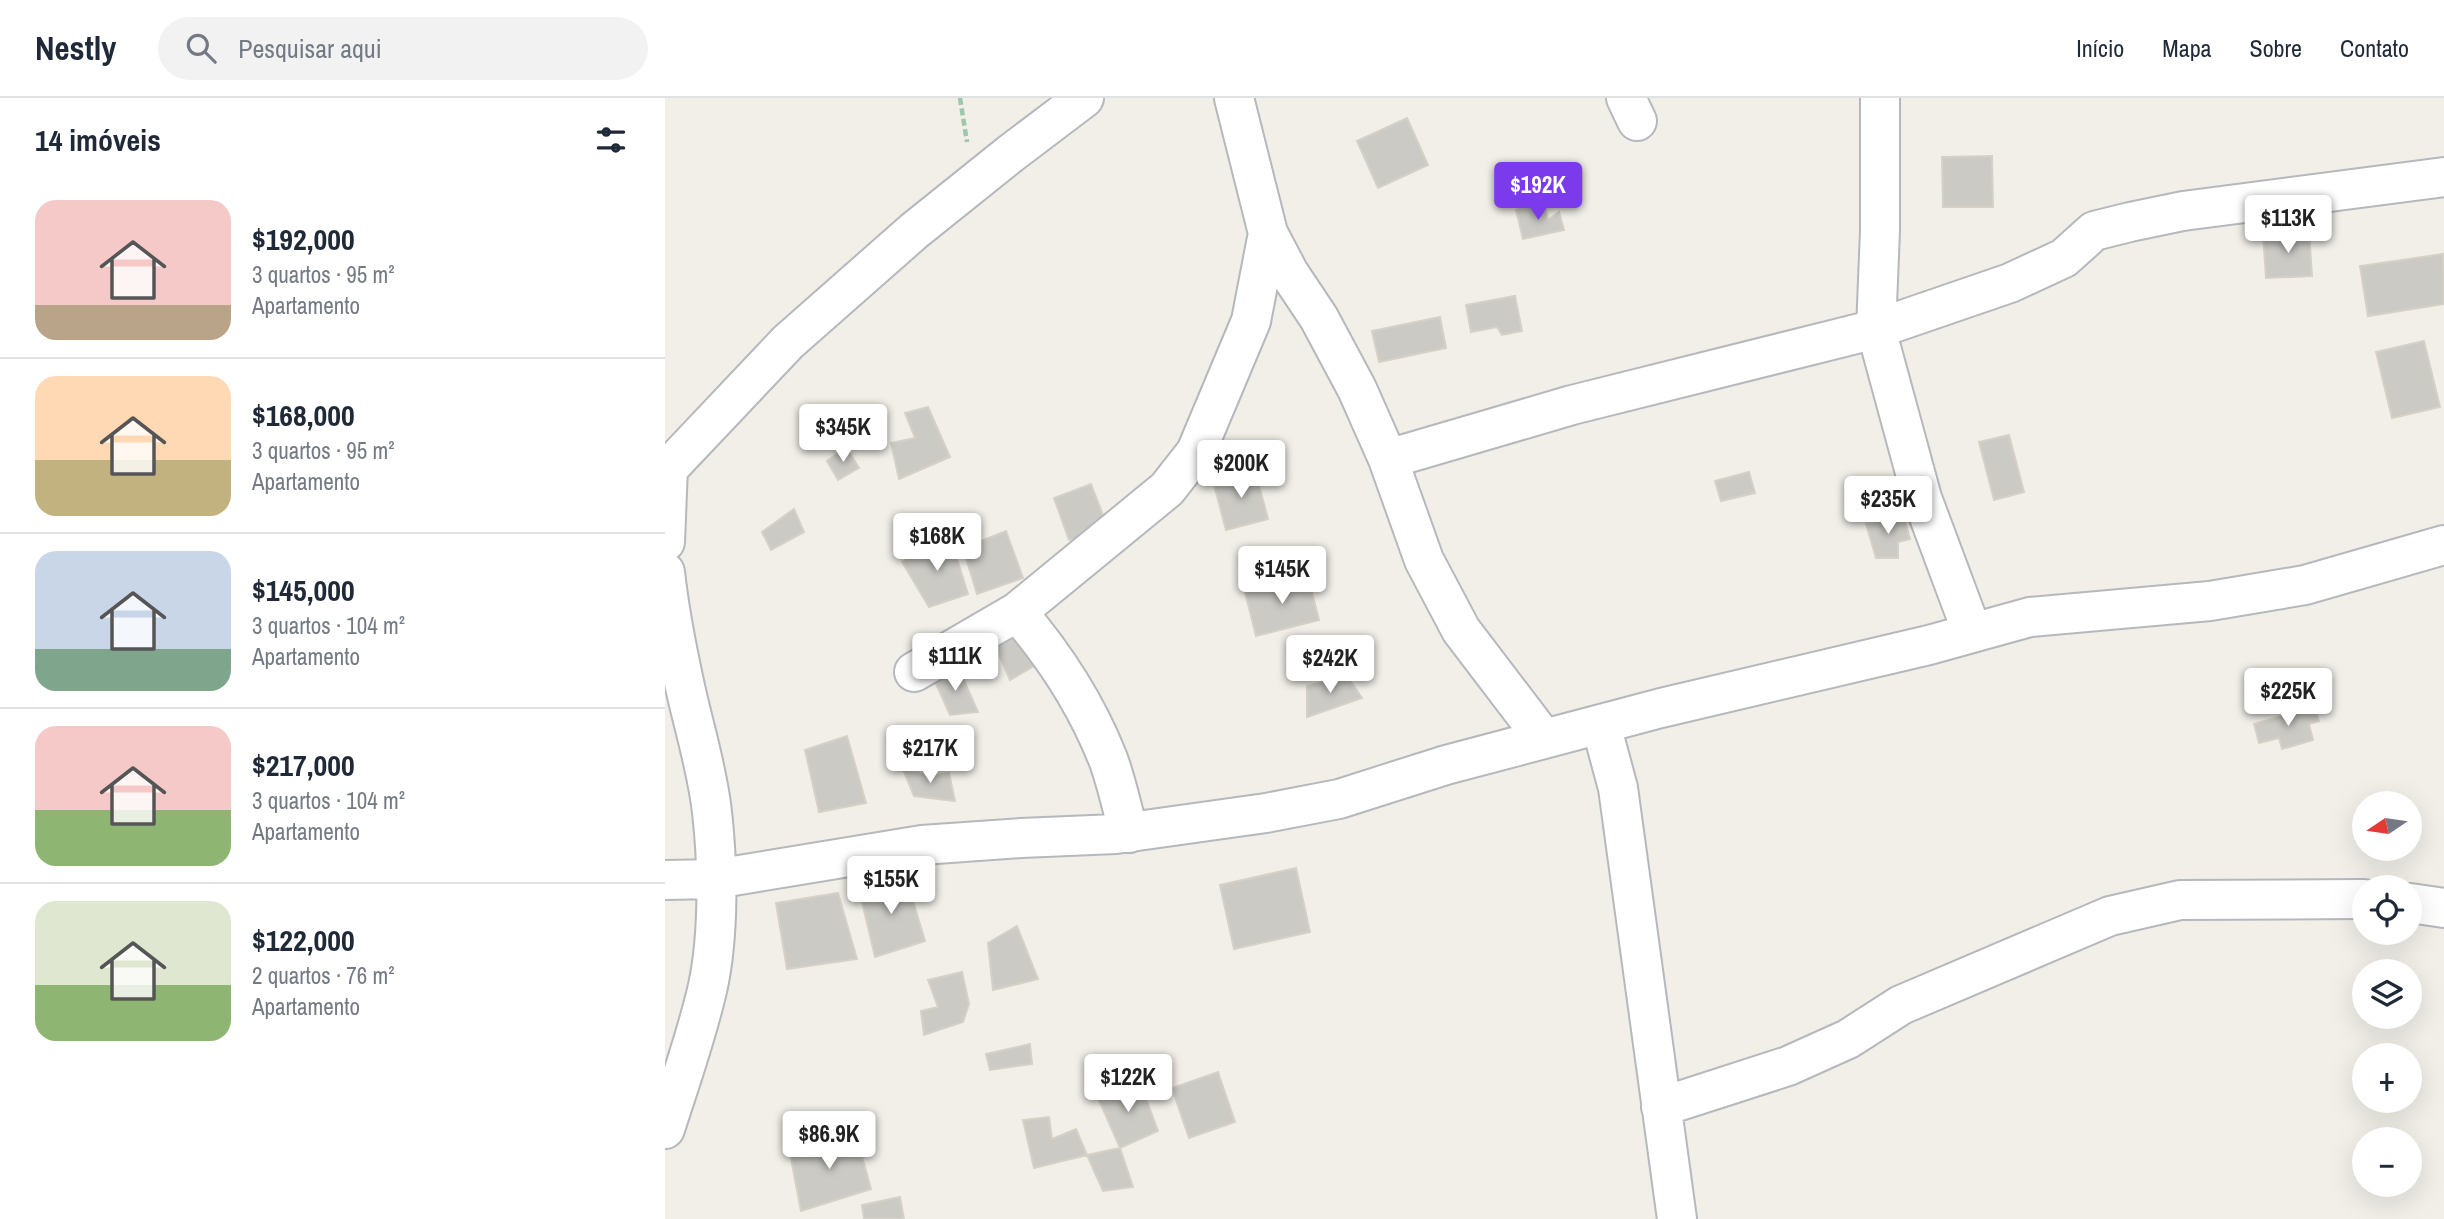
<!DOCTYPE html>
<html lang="pt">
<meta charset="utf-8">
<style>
body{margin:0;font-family:"Archivo Narrow",sans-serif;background:#f2f2f3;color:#1f2937;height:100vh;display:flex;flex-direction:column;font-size:26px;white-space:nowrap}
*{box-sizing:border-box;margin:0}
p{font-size:23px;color:#747a83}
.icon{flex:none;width:38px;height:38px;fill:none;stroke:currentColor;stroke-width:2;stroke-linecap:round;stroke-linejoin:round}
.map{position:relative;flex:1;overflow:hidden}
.sheet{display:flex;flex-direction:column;background:#fff;width:665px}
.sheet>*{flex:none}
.needle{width:46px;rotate:257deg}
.fabs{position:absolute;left:1687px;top:693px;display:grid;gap:14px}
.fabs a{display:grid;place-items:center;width:70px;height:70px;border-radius:50%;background:#fff;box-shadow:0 7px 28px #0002;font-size:35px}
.price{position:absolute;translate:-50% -60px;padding:0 16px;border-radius:7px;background:#fff;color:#222;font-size:23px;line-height:46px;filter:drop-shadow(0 2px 4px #0008)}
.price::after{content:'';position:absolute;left:50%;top:42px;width:21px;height:16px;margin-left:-10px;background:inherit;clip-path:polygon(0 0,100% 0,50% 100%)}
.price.current{background:#7c3aed;color:#fff}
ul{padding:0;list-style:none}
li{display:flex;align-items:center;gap:21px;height:175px;padding:0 35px}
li+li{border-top:2px solid #e0e1e3}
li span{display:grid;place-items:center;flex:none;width:196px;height:140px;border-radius:21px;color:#555}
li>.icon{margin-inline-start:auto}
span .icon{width:84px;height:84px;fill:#fffc;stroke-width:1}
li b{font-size:30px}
h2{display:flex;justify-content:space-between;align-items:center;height:84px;padding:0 35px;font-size:30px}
header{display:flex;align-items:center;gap:42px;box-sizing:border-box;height:98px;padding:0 35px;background:#fff;border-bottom:2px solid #e0e1e3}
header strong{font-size:33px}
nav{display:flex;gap:38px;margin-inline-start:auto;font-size:24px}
.search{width:490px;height:63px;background:#f2f2f3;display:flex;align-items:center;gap:18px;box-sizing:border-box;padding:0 24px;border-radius:38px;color:#747a83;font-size:26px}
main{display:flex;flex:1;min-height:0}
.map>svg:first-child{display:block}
.building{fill:#cccac5;stroke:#d6d1c6;stroke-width:2}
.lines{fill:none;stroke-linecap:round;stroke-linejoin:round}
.minor-casing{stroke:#b5b8bc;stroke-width:42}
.path{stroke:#9cc7a9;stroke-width:4.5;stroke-dasharray:7 3.5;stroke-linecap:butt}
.minor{stroke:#fff;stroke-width:38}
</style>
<header>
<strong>Nestly</strong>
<div class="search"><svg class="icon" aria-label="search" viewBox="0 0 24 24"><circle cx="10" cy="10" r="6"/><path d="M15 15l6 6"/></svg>Pesquisar aqui</div>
<nav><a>Início</a><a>Mapa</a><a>Sobre</a><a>Contato</a></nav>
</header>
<main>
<section class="sheet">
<h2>14 imóveis<svg class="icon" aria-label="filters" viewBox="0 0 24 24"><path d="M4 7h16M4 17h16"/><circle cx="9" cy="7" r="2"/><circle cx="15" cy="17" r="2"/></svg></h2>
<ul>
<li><span style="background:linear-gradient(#f6c9c9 75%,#b9a48a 0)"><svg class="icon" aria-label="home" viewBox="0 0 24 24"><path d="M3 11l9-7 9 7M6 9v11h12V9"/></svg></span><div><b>$192,000</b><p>3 quartos · 95 m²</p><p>Apartamento</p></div></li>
<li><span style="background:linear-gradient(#ffd9b3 60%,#c2b280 0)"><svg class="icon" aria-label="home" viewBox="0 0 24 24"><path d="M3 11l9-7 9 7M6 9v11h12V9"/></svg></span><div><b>$168,000</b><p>3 quartos · 95 m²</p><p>Apartamento</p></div></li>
<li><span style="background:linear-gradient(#c9d6e8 70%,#7fa58c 0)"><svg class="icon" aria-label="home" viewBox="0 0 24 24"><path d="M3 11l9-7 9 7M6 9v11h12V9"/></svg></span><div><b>$145,000</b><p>3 quartos · 104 m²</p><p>Apartamento</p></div></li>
<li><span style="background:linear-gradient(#f6c9c9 60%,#8fb573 0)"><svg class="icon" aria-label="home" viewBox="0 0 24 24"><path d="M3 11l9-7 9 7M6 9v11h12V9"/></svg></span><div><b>$217,000</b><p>3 quartos · 104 m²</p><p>Apartamento</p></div></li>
<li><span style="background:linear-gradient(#dfe7d0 60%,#8fb573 0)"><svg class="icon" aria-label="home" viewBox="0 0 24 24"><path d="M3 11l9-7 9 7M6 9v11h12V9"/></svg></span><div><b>$122,000</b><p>2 quartos · 76 m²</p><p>Apartamento</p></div></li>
</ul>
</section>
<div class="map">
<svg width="1779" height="1121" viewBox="0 0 1779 1121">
<rect width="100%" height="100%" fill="#f1efe8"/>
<path class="building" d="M742,20L763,67L713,90L692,43Z
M1327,58L1328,109H1278L1277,59Z
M879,105L883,122L894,114L899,132L858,141L851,112Z
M1644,133L1647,178L1601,180L1598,136Z
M1778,156L1779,206L1703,218L1695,168Z
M850,198L857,233L837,237L832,229L806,234L801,207Z
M775,219L781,250L714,264L707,233Z
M1759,243L1775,309L1727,320L1711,254Z
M263,309L285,359L234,381L226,345L250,340L240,315Z
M1344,337L1359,394L1329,402L1314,344Z
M181,349L194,370L173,382L162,363Z
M590,372L603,421L561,432L548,383Z
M1084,374L1090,395L1056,403L1050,383Z
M426,386L446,438L404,442L389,400Z
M129,411L139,434L106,452L97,434Z
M1238,416L1245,441L1233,444V460H1211L1201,426Z
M341,433L358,480L312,496L298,450Z
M285,438L303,496L264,509L237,464Z
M643,478L654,522L591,538L580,494Z
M365,529L374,565L345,582L331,550Z
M293,569L313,614L285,617L268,579Z
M682,578L697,600L642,619V588Z
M1650,609L1654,623L1644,626L1648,642L1617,651L1614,640L1594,645L1589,626Z
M182,638L201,705L154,714L140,652Z
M237,669L264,678L284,675L290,703L249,698Z
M631,770L645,834L569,851L555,787Z
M241,779L260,843L210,859L194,791Z
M173,795L192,861L122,871L111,805Z
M352,828L373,881L328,892L323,845Z
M297,874L304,906L298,924L259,937L256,913L273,909L263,882Z
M365,946L367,966L325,972L321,956Z
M553,974L570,1024L524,1040L507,990Z
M476,987L493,1033L455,1050L430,993Z
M384,1019L387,1041L411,1031L422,1057L369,1070L358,1022Z
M191,1036L206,1091L136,1113L124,1050Z
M455,1050L468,1089L438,1093L422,1057Z
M235,1099L239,1121H199L197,1107Z"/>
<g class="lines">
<defs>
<path id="minor" d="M569,0L603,135L624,175L654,220L692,291L723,361L759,462L796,532L879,641
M961,0L972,23
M1215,0V133L1211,231L1257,400L1307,534
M723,361L907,307L1211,231L1345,185L1399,160L1429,133L1465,124L1518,113L1779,79
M0,374L123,244L249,133L345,56L419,0
M0,444L3,369
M0,474C4,511 11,547 19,584C28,627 42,669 47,714C53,767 54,836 43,888C32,937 15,984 0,1031
M352,514C390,558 422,608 443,661C452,685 457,711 464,735
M249,574L352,514L502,391L531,354L586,223L603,135
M936,627L953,690L1012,1121
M0,782L50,781L257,747L356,740L451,736L601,715L674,701L781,667L996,610L1264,547L1365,519L1545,503L1640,487L1779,447
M1745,805L1779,810
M996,1009L1123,968L1183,941L1236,907L1445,818L1515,802L1699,801"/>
</defs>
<use href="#minor" class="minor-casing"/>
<path class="path" d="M295,0L302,44"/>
<use href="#minor" class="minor"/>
</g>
</svg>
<div class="fabs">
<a><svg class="needle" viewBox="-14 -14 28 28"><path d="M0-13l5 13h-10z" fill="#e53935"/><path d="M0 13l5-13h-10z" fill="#747a83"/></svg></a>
<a><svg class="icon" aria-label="locate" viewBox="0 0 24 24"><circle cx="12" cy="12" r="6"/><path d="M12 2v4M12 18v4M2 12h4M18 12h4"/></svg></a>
<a><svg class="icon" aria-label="layers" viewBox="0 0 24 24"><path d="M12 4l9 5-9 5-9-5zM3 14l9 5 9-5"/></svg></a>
<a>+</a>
<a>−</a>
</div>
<b class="price current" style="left:873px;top:124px">$192K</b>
<b class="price" style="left:1623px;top:157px">$113K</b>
<b class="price" style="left:178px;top:366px">$345K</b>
<b class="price" style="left:576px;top:402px">$200K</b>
<b class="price" style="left:1223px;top:438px">$235K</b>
<b class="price" style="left:272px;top:475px">$168K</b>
<b class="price" style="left:617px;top:508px">$145K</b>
<b class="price" style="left:290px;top:595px">$111K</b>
<b class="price" style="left:665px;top:597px">$242K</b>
<b class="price" style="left:1623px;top:630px">$225K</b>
<b class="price" style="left:265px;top:687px">$217K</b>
<b class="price" style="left:226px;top:818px">$155K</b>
<b class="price" style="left:463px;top:1016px">$122K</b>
<b class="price" style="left:164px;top:1073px">$86.9K</b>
</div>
</main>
